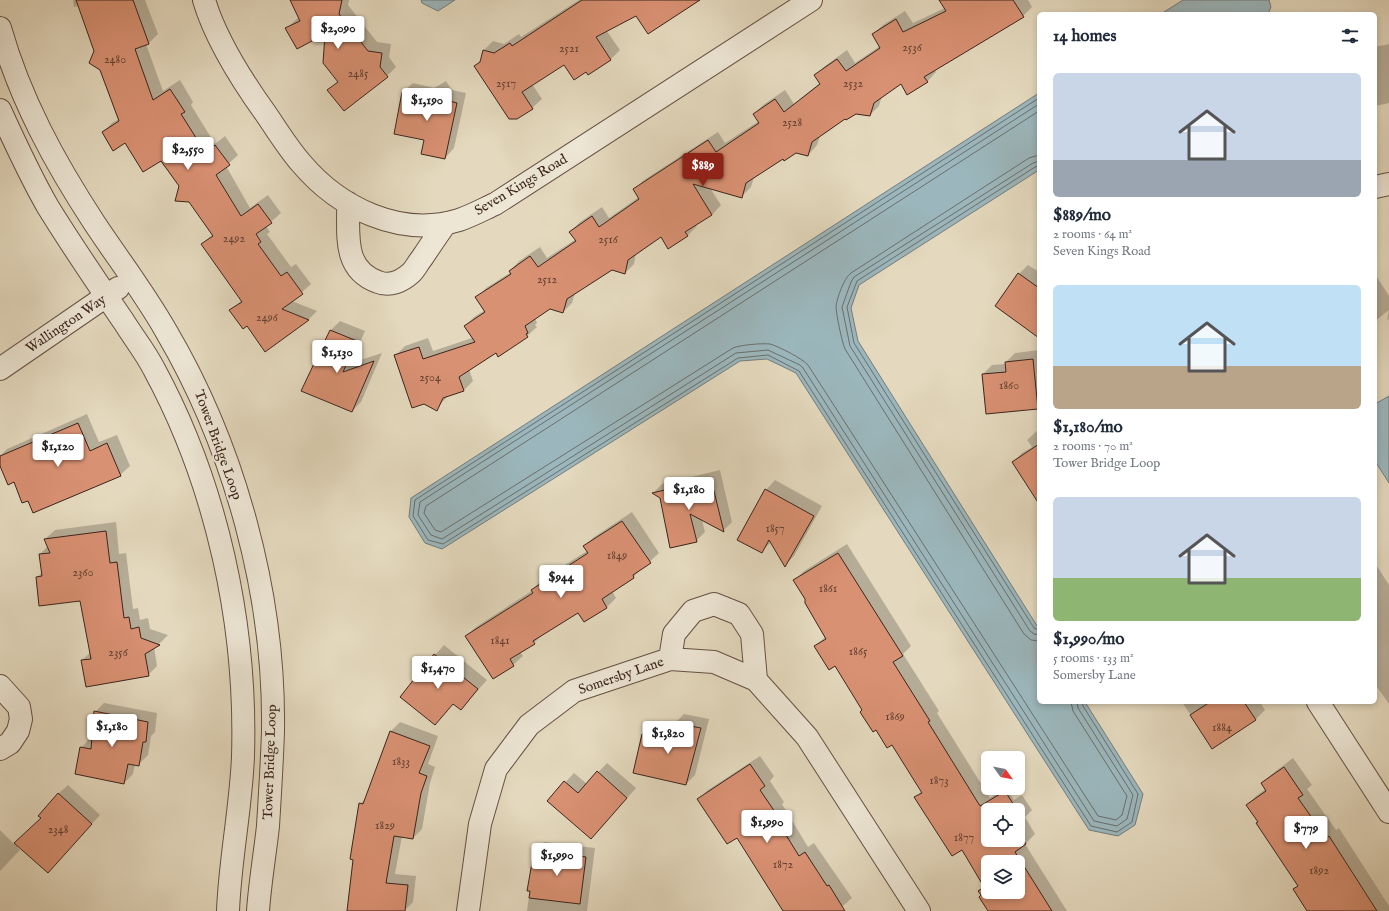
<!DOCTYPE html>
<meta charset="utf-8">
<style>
body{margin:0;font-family:"IM FELL English",serif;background:#f6f6f7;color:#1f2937;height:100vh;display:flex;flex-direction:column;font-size:15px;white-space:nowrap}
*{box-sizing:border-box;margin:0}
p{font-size:13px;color:#747a83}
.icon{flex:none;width:22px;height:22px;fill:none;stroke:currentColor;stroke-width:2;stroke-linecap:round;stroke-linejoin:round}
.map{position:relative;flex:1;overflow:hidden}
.drawer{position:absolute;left:1037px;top:12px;width:340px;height:692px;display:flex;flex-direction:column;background:#fff;border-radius:6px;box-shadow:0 2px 6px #0003}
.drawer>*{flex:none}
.needle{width:26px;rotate:123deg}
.fabs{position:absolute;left:981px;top:751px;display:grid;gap:8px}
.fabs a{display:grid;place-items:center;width:44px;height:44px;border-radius:6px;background:#fff;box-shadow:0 2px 6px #0003;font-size:20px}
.price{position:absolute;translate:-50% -34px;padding:0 9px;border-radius:4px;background:#fff;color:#222;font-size:13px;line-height:26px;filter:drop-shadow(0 1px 2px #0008)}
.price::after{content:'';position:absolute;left:50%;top:24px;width:12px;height:9px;margin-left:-6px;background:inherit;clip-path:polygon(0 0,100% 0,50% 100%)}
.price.active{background:#8f2418;color:#fff}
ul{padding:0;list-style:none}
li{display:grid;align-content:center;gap:8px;height:212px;padding:0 16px}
li span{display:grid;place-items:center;height:124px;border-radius:6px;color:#555}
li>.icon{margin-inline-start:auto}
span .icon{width:72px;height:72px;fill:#fffc;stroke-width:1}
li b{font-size:17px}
h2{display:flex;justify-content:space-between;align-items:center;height:48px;padding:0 16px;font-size:17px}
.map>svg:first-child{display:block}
.water{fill:#9bb7bd;stroke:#757c7d}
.shadow{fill:#0003;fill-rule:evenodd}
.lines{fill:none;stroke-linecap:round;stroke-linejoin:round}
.shore{stroke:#6b6e6c;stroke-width:1}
.building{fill:#d99173;stroke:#3b241c;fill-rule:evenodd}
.minor-casing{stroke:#655144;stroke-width:24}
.minor{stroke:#ede6d5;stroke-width:22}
.labels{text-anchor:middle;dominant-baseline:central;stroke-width:4;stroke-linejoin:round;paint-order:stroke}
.number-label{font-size:12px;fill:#623f32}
.street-label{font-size:14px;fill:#3b241c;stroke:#ede6d5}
</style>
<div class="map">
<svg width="1389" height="911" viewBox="0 0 1389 911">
<rect width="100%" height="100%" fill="#e4d9be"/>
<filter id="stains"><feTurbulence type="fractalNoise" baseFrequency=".005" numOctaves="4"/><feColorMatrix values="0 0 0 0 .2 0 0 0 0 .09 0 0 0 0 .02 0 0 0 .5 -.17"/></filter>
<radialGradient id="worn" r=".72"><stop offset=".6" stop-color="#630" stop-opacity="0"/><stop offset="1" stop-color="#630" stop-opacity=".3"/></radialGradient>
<path class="water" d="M421,0H455L438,11L422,3Z
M1183,0H1269L1271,7L1268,14H1161Z
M1039,93V170L859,285L851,308L858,341L1039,629V702H1085L1143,794L1135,825L1118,836L1089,830L796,373L767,359L740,361L442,549L425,543L409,517L411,498Z
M1389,396V483L1375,461V404Z"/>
<path class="shadow" d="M73,0H145L158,34L149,43L146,44L163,91L180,80L193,102L191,105L215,144L225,136L238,155L226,166L250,208L268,195L281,213L266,226L270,232L267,234L291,267L296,264L311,284L292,301L317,311L308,320L247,325L230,310L242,300L202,244L213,234L180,186L161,160L103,132L112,123L119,119L79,6L74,7Z
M291,0H349L348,5L377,42L391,44L389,57L396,67L387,76L344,110L328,91L338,81L326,33L287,28L299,17Z
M579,0H700L648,33L636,14L606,30L620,50L611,59L588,74L586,70L564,64L532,84L542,99L532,108L475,66L481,60L484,50L493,41L504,44L519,34L521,37Z
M940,0H1028L1032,7L1023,16L935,70L936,72L927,82H901L882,96L879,106L870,115L855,113L846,118L820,136L817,145L808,155L796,152L784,158L754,177L751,187L742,196L710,188L721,205L712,215L695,225L697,226L687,236L661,235L636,252L634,264L625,273L612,269L575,293L572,303L563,312L550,308L535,318L537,323L535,325L537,327L527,336L496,352L469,369L473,381L463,391L448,396L436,409L396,355L405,346L428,338L433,351L472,338L465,326L474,317L485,310L477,297L486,288L511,272L510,271L519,261L540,247L547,258L576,239L570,232L580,222L602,207L609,218L639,197L635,189L644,180L718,132L725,143L759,121L754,114L763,105L785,90L794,104L821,82L815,75L825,66L847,50L855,63L880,46L873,34L883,25L905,11L913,23L945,8Z
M1389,44V103L1375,106V47Z
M446,81L452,90L466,93L454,148L445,158L403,92L413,83L434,88Z
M1028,265L1039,272V334L996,306L1019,274Z
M1375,274L1389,296V319L1387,320L1389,310L1375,321Z
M340,321L365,331L351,363L382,353L361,402L352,411L302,390L331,330Z
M1039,350V407L1038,408L983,374L992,365L1006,364V362L1015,353Z
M87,414L99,442L117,435L130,466L120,475L29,499L0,463V456L7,449Z
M1039,429V490L1013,462L1022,453L1032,447L1027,440Z
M720,470L732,522L723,531L702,520L705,532L696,541L661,497L653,493L662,484Z
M775,480L822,506L794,556L785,565L771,542L761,552L738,539L766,490Z
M632,512L659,553L633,577L612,591L616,598L607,607L578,611L544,633L534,643L520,652L523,656L513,665L466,636L476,627L533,590L541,580L587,551L584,546L594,537Z
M116,522L119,554L126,553L133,609L138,608L140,620L148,618L150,629L168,635L159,644L154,647L157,666L148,675L82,660L91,652L81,600L37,578L42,572L40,554L48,546L45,539L55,530Z
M847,544L911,646L903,654L939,711L937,713L990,798L1006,788L1014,800L1022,795L1032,810L1025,817L1035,834L1025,844L1067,911H989L980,891L985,886L962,849L915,797L922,791L892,744L863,709L835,665L815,646L826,636L795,580L804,571ZM988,810H1018V840H988ZM988,862H1018V892H988Z
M1375,563L1389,585V704L1375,684Z
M444,645L487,680L461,709L453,703L435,724L401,697L435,655Z
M1182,702H1260L1265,710L1256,719L1212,748Z
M104,703L157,713L155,732L151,736L148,755L138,765L135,764L133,774L124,783L81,748L90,738L92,739L95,712Z
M684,714L709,719L695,775L686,784L642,734L652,725L673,730L675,723Z
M400,722L438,736L428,764L435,767L430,783L422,829L413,838L402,836L395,874L416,876L413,902L404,911H348L360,804L367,797L390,732Z
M760,756L774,776L770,781L784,802L782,804L808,847L814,843L852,898L837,911H785L737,836L698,799L708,790Z
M1293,758L1312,785L1307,789L1336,830L1339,828L1389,906V911H1314L1247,805L1256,796L1266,789L1262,783L1272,774Z
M607,763L636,788L600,829L548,801L574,773L587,784Z
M68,785L100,815L48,872L19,845L17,847L20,850L0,871V830L14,844L42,818L58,794Z
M544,842L595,848L587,911H527L535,852Z"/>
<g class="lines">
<path class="shore" d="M1039,98L415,500L413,516L428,540L443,544L738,358L768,355L799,371L1091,826L1117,832L1132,822L1138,794L1083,706L1082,702
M1039,104L420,502L418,515L431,535L442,539L736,353L768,350L800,365L803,368L1094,821L1117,826L1127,819L1133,795L1078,708L1077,702
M1039,111L426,506L424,513L435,530L441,532L733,348C740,345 762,343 770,344C778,346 803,359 808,365L1098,816L1116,820L1122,815L1127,796L1073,711L1071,702
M1039,155L1029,158L851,273C844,278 837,298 836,306C836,314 842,342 845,349L1024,634L1031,640L1039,641
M1039,161L1033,163L854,277L851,282L842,307L850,346L1030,631L1034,634L1039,635
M1039,166L1035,167L857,281L847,307L854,343L1034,628L1039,630"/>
</g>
<path class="building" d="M76,0H133L149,44L135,49L153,100L170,89L185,112L181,114L205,152L215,145L230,165L216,175L241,216L258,204L272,223L256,234L261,242L258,244L281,276L287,272L303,294L282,309L309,320L265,352L247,326L243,329L229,310L242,302L201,244L213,236L189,202L175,201L179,186L161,161L143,172L125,143L113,151L102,132L119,121L100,70L89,63L94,51Z
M290,0H342L339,14L368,51L382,53L380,67L388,77L344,111L327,90L338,82L323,63L325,34L297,49L285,28L300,21Z
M582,0H700L648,34L636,16L596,37L611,60L588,75L586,72L574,80L564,65L522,92L533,109L517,119H509L474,66L480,62L483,50L494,53L510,43L512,46Z
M939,0H1013L1024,17L924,77L928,82L907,95L901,84L874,103L870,116L856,114L846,120L845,119L812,142L808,156L796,153L784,161L783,159L746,183L742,198L693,184L712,215L685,232L688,236L668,249L661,237L628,260L625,274L612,270L567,299L563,313L550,309L525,326L528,333L526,334L528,337L498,357L496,353L459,377L464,391L443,398L437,411L424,404L412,408L394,355L419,347L423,359L475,342L464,326L485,312L475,297L511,274L509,271L530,256L538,267L576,241L569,232L592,216L599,227L639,199L633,189L708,140L716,152L759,123L753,114L775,99L784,112L820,84L814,75L837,59L846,71L880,48L872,34L896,19L903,32L946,11Z
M436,90L442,99L457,103L445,159L421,154L424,140L394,134L402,92L424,96Z
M1018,273L1039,288V338L995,306Z
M330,330L357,341L343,372L374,361L352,412L301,391Z
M1033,359L1038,409L986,414L982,374L1006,372L1005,362Z
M78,423L90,451L107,443L121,476L33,513L28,501L22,503L14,482L8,485L0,466V456Z
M1039,444V504L1012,462Z
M711,479L724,532L690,514L697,542L670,548L660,498L652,493Z
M765,489L814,516L785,567L769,540L762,553L737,540Z
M622,521L651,563L633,575L634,578L602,599L607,608L584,622L578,613L533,641L535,644L510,659L514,666L493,679L465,636L533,593L531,590L588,553L583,546Z
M106,531L110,563L117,562L124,618L129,617L131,629L139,627L141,638L160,645L145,654L149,676L86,687L81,660L91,659L80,601L39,606L36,577L42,576L39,554L50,553L44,539Z
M838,553L903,656L893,662L930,721L928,722L980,806L1005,791L1017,810H988V840H1018V831L1026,844L1015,852L1052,911H988L979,897L981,895L978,891L984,887L962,850L952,856L914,797L922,793L892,745L887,748L876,730L873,732L860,712L862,710L835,666L829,670L814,646L826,639L805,603V599L793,580ZM988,862H1018V892H988Z
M434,654L478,689L461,710L453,704L435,725L400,697Z
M1210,702H1244L1256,720L1212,749L1190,715Z
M94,711L148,722L146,742H143L139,766L128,764L124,784L75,774L80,747L91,749Z
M674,723L701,728L686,785L633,773L642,734L670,740Z
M390,731L430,746L419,773L427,776L421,793L413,839L394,836L386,883L408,885L405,911H347L353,860L350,859L359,803L363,804Z
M750,764L765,786L760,790L775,812L773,814L799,856L805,852L827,886L829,885L845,911H783L737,838L727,844L697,799Z
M1284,767L1303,795L1298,798L1326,838L1329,836L1377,911H1307L1293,889L1298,886L1256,823L1258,822L1246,805L1266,791L1261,783Z
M597,771L627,798L591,839L547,801L564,781L578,793Z
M58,793L92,824L48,873L14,843L41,818L38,816Z
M534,851L586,857L580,904L529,898L530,891H527Z"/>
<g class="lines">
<defs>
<path id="minor" d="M204,0C215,37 243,82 266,114C277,130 288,148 301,163C339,208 400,238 459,220C471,216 484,209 495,204L811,0
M0,28C20,99 55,163 95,224C119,260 145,294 166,331C235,448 275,595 273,731C272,762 270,794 268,826C265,854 260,882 258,911
M0,110C15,143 30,176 48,207C72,246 98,284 124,322C134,338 146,353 154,369C217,485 247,625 243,756C241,808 230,859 228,911
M1375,187L1389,184
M348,203C349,234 342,269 378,282C390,287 402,281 411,273C415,269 418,263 422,258C430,246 438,234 446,223
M0,369L118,288
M670,659L674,634L693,611L714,604L739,614L752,634L756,680
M0,686L19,707L21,719L18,731L10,743L0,749
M1318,702L1389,812
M468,911L480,824L496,769L529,725L574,691L670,659L714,662L756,680L807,737L919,911"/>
</defs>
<use href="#minor" class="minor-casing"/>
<use href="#minor" class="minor"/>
</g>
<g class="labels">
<g class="number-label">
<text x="912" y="47">2536</text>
<text x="569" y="48">2521</text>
<text x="115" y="59">2480</text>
<text x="358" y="73">2485</text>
<text x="506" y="83">2517</text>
<text x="853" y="83">2532</text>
<text x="792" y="122">2528</text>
<text x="234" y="238">2492</text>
<text x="608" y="239">2516</text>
<text x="547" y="279">2512</text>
<text x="267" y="317">2496</text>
<text x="430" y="377">2504</text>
<text x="1009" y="385">1860</text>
<text x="775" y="528">1857</text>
<text x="617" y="555">1849</text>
<text x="83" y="572">2360</text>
<text x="828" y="588">1861</text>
<text x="500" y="640">1841</text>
<text x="858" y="651">1865</text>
<text x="118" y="652">2356</text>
<text x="895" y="716">1869</text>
<text x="1222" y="727">1884</text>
<text x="401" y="761">1833</text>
<text x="939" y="780">1873</text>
<text x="385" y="825">1829</text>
<text x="58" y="829">2348</text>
<text x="964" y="837">1877</text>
<text x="783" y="864">1872</text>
<text x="1319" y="870">1892</text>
</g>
<g class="street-label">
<text transform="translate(521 185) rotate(-31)">Seven Kings Road</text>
<text transform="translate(66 324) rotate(-34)">Wallington Way</text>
<text transform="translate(218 445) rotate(70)">Tower Bridge Loop</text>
<text transform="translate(621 676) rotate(-19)">Somersby Lane</text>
<text transform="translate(270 762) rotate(-88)">Tower Bridge Loop</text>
</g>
</g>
<rect width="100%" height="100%" filter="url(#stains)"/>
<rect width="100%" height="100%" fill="url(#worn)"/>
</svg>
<div class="fabs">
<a><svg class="needle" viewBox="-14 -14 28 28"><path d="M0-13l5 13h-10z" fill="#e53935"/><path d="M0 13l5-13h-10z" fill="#747a83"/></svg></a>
<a><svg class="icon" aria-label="locate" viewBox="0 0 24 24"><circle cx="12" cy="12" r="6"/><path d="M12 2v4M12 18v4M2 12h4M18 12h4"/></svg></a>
<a><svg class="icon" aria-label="layers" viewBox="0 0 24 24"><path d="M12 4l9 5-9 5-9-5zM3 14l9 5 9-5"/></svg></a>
</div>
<b class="price" style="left:338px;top:50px">$2,090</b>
<b class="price" style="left:427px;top:122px">$1,190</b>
<b class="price" style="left:188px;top:171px">$2,550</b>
<b class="price active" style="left:703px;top:187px">$889</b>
<b class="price" style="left:337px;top:374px">$1,130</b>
<b class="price" style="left:58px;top:468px">$1,120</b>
<b class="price" style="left:689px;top:511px">$1,180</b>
<b class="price" style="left:561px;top:599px">$944</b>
<b class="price" style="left:438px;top:690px">$1,470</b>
<b class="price" style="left:112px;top:748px">$1,180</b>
<b class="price" style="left:668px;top:755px">$1,820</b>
<b class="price" style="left:767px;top:844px">$1,990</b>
<b class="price" style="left:1306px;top:850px">$779</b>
<b class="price" style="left:557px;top:877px">$1,990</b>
<section class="drawer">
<h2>14 homes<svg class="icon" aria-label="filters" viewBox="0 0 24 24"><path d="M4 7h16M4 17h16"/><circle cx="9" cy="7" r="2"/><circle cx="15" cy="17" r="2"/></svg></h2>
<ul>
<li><span style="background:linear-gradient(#c9d6e8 70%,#9aa5b1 0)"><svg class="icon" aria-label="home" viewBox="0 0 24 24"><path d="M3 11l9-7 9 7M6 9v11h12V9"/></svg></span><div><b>$889/mo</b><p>2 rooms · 64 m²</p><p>Seven Kings Road</p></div></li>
<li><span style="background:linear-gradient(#bfe0f5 65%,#b9a48a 0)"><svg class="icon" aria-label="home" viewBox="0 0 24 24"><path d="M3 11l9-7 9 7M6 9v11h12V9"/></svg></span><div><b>$1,180/mo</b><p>2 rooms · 70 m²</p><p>Tower Bridge Loop</p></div></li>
<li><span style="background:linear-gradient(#c9d6e8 65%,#8fb573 0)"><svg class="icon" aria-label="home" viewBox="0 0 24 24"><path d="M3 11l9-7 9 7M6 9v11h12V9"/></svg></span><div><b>$1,990/mo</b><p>5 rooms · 133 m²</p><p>Somersby Lane</p></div></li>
</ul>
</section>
</div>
